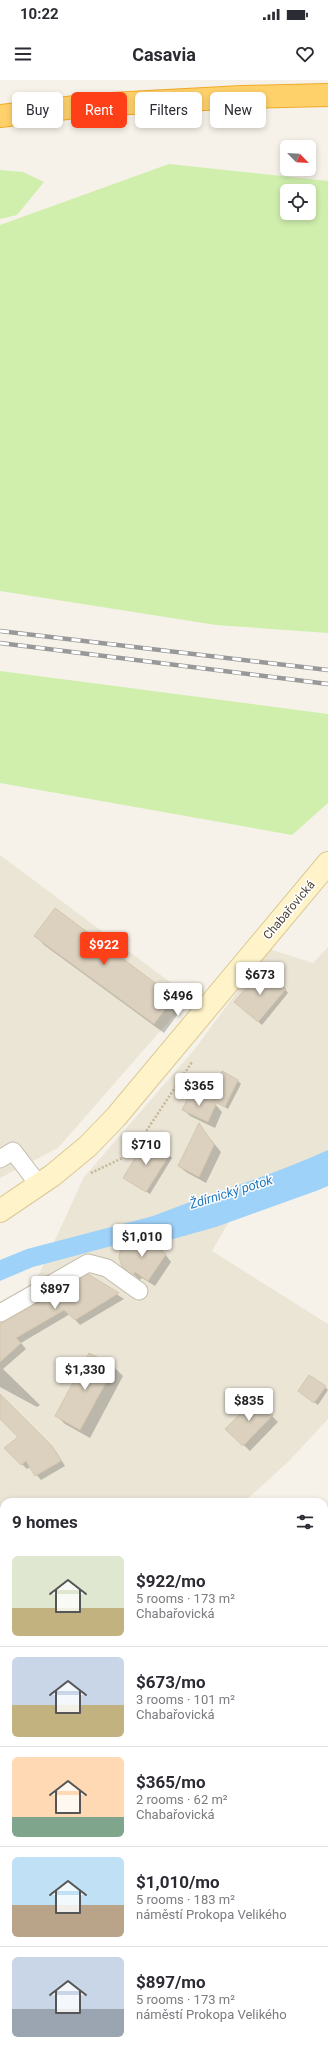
<!DOCTYPE html>
<meta charset="utf-8">
<style>
body{margin:0;font-family:Roboto,sans-serif;background:#f2f2f3;color:#2b2b33;height:100vh;display:flex;flex-direction:column;font-size:15px;white-space:nowrap}
*{box-sizing:border-box;margin:0}
p{font-size:13px;color:#7c7c81}
.icon{flex:none;width:22px;height:22px;fill:none;stroke:currentColor;stroke-width:2;stroke-linecap:round;stroke-linejoin:round}
.map{position:relative;flex:1;overflow:hidden}
.sheet{position:absolute;left:0px;top:1418px;width:328px;height:556px;display:flex;flex-direction:column;background:#fff;border-radius:12px 12px 0 0;box-shadow:0 2px 6px #0003}
.sheet>*{flex:none}
.guide{position:absolute;left:12px;top:12px;width:304px;height:36px;display:flex;gap:8px}
.needle{width:26px;rotate:115deg}
.buttons{position:absolute;left:280px;top:60px;display:grid;gap:8px}
.buttons a{display:grid;place-items:center;width:36px;height:36px;border-radius:6px;background:#fff;box-shadow:0 2px 6px #0003;font-size:20px}
.price{position:absolute;translate:-50% -34px;padding:0 9px;border-radius:4px;background:#fff;color:#222;font-size:13px;line-height:26px;filter:drop-shadow(0 1px 2px #0008)}
.price::after{content:'';position:absolute;left:50%;top:24px;width:12px;height:9px;margin-left:-6px;background:inherit;clip-path:polygon(0 0,100% 0,50% 100%)}
.price.current{background:#ff3f17;color:#fff}
ul{padding:0;list-style:none}
li{display:flex;align-items:center;gap:12px;height:100px;padding:0 12px}
li+li{border-top:1px solid #e1e1e2}
li span{display:grid;place-items:center;flex:none;width:112px;height:80px;border-radius:6px;color:#555}
li>.icon{margin-inline-start:auto}
span .icon{width:48px;height:48px;fill:#fffc;stroke-width:1}
li b{font-size:17px}
h2{display:flex;justify-content:space-between;align-items:center;height:48px;padding:0 12px;font-size:17px}
.chip{padding:0 14px;border-radius:6px;background:#fff;box-shadow:0 2px 6px #0003;font-size:14px;line-height:36px}
.chip.current{background:#ff3f17;color:#fff}
.status{display:flex;justify-content:space-between;align-items:center;height:28px;padding:0 20px;background:#fff;direction:ltr}
.status svg{height:11px;fill:currentColor}
header{display:flex;justify-content:space-between;align-items:center;height:52px;padding:0 12px;background:#fff;font-size:18px;font-weight:700}
.map>svg:first-child{display:block}
.residential{fill:#ebe5d6}
.industrial{fill:#e5e1da}
.green{fill:#d0efad;fill-rule:evenodd}
.water{fill:#9fd2f9}
.shadow{fill:#0003}
.building{fill:#dcd1bf;stroke:#d5c7af}
.lines{fill:none;stroke-linecap:round;stroke-linejoin:round}
.minor-casing{stroke:#c3bbaa;stroke-width:19}
.secondary-casing{stroke:#dbc993;stroke-width:24}
.motorway-casing{stroke:#f0ab29;stroke-width:24}
.path{stroke:#c6b799;stroke-width:2.5;stroke-dasharray:2 2;stroke-linecap:butt}
.minor{stroke:#fff;stroke-width:17}
.secondary{stroke:#fff3ca;stroke-width:22}
.motorway{stroke:#ffd16b;stroke-width:22}
.rail-casing{stroke:#989898;stroke-width:4.5}
.rail{stroke:#fff;stroke-width:3;stroke-dasharray:9;stroke-linecap:butt}
.labels{text-anchor:middle;dominant-baseline:central;stroke-width:3;stroke-linejoin:round;paint-order:stroke}
.street-label{font-size:12px;fill:#4b4336;stroke:#fff}
.water-label{font-size:13px;font-style:italic;fill:#2077bc;stroke:#fff}
</style>
<div class="status"><b>10:22</b><svg viewBox="0 0 49 12"><path d="M0 12V9h3v3zM5 12V6h3v6zM10 12V3h3v9zM15 12V0h3v12zM26 1h20v11H26zM47 4h2v5h-2z"/></svg></div>
<header><svg class="icon" aria-label="menu" viewBox="0 0 24 24"><path d="M4 6h16M4 12h16M4 18h16"/></svg>Casavia<svg class="icon" aria-label="heart" viewBox="0 0 24 24"><path d="M12 20l-8-8c-3-5 5-10 8-4 3-6 11-1 8 4z"/></svg></header>
<div class="map">
<svg width="328" height="1974" viewBox="0 0 328 1974">
<rect width="100%" height="100%" fill="#f6f2e9"/>
<path class="residential" d="M0,775L190,917L58,1068L0,1098Z
M328,867V1070L292,1087L253,1100L212,1171L328,1244V1339L289,1381L244,1422H4V1573L0,1576V1224L35,1203L84,1097L194,970L269,869L313,883Z
M0,1644L4,1651V1723L0,1726Z"/>
<path class="industrial" d="M4,1909V1970H262L269,1974H0V1910Z"/>
<path class="green" d="M169,84L328,101V553L216,545L0,511V145ZM287,111H309V133H287Z
M0,90L23,92L44,102L17,135L0,139Z
M0,591L328,634V723L292,755L0,703Z"/>
<path class="water" d="M328,1070V1106L316,1111L216,1147L166,1161L164,1152L33,1187L0,1201V1180L27,1169L153,1136C211,1113 271,1096 328,1070Z"/>
<path class="shadow" d="M56,829L174,918L183,927L164,953L44,865L36,856Z
M285,909L288,913L262,945L239,925Z
M238,1001L241,1004L228,1029L209,1017Z
M191,1014L216,1025L222,1032L215,1048L190,1036L184,1030Z
M199,1045L221,1072L206,1103L186,1092L179,1086Z
M169,1075L172,1078L150,1114L124,1098Z
M159,1166L171,1182L155,1206L142,1198L140,1200L123,1186Z
M88,1196L124,1219L80,1245L70,1234L21,1263L26,1269L3,1289L40,1325L37,1327L0,1307V1247Z
M114,1287L123,1296L90,1358L65,1344L56,1335Z
M325,1307L328,1310L318,1325L299,1311Z
M0,1315L57,1373L65,1386L41,1400L30,1387L27,1389L5,1368L20,1357L0,1337Z
M272,1336L278,1342L250,1371L233,1355Z
M324,1659L328,1661V1816L324,1814Z"/>
<path class="building" d="M55,828L174,917L154,944L34,856Z
M263,889L286,909L258,942L234,922Z
M222,991L238,1000L225,1027L207,1018Z
M190,1013L216,1024L208,1042L182,1030Z
M199,1043L214,1065L199,1097L178,1086Z
M146,1060L170,1074L146,1112L123,1098Z
M149,1158L160,1166L158,1169L166,1174L148,1201L135,1192L133,1195L122,1187L119,1177L121,1168Z
M88,1194L119,1213L75,1240L64,1230L16,1258L21,1263L0,1282V1243H3Z
M89,1273L115,1286L80,1350L55,1336Z
M309,1295L326,1306L314,1323L298,1311Z
M0,1314L52,1366L61,1381L35,1396L26,1381L21,1385L4,1368L18,1357L0,1339Z
M255,1319L273,1335L243,1366L225,1349Z"/>
<g class="lines">
<defs>
<path id="minor" d="M0,1079L13,1071L39,1105
M0,1233L88,1183L107,1188L139,1211
M324,1601L328,1599
M0,1699L4,1701
M0,1810L4,1808
M324,1861L328,1863"/>
<path id="secondary" d="M0,1131L53,1095L88,1066L116,1037L328,783"/>
<path id="motorway" d="M0,36L92,25L242,17L328,15"/>
</defs>
<use href="#minor" class="minor-casing"/>
<use href="#secondary" class="secondary-casing"/>
<use href="#motorway" class="motorway-casing"/>
<path class="path" d="M91,1093L131,1074L192,982
M324,1641L328,1638
M0,1756L4,1754
M0,1776L4,1773
M0,1851L4,1849"/>
<use href="#minor" class="minor"/>
<use href="#secondary" class="secondary"/>
<use href="#motorway" class="motorway"/>
<defs>
<path id="rail" d="M0,551L328,590
M0,563L328,604"/>
</defs>
<use href="#rail" class="rail-casing"/>
<use href="#rail" class="rail"/>
</g>
<g class="labels">
<g class="street-label">
<text transform="translate(289 830) rotate(-50)">Chabařovická</text>
</g>
<g class="water-label">
<text transform="translate(231 1112) rotate(-17)">Ždírnický potok</text>
</g>
</g>
</svg>
<div class="buttons">
<a><svg class="needle" viewBox="-14 -14 28 28"><path d="M0-13l5 13h-10z" fill="#e53935"/><path d="M0 13l5-13h-10z" fill="#7c7c81"/></svg></a>
<a><svg class="icon" aria-label="locate" viewBox="0 0 24 24"><circle cx="12" cy="12" r="6"/><path d="M12 2v4M12 18v4M2 12h4M18 12h4"/></svg></a>
</div>
<b class="price current" style="left:104px;top:886px">$922</b>
<b class="price" style="left:260px;top:916px">$673</b>
<b class="price" style="left:178px;top:937px">$496</b>
<b class="price" style="left:199px;top:1027px">$365</b>
<b class="price" style="left:146px;top:1086px">$710</b>
<b class="price" style="left:142px;top:1178px">$1,010</b>
<b class="price" style="left:55px;top:1230px">$897</b>
<b class="price" style="left:85px;top:1311px">$1,330</b>
<b class="price" style="left:249px;top:1342px">$835</b>
<div class="guide">
<a class="chip">Buy</a>
<a class="chip current">Rent</a>
<a class="chip">Filters</a>
<a class="chip">New</a>
</div>
<section class="sheet">
<h2>9 homes<svg class="icon" aria-label="filters" viewBox="0 0 24 24"><path d="M4 7h16M4 17h16"/><circle cx="9" cy="7" r="2"/><circle cx="15" cy="17" r="2"/></svg></h2>
<ul>
<li><span style="background:linear-gradient(#dfe7d0 65%,#c2b280 0)"><svg class="icon" aria-label="home" viewBox="0 0 24 24"><path d="M3 11l9-7 9 7M6 9v11h12V9"/></svg></span><div><b>$922/mo</b><p>5 rooms · 173 m²</p><p>Chabařovická</p></div></li>
<li><span style="background:linear-gradient(#c9d6e8 60%,#c2b280 0)"><svg class="icon" aria-label="home" viewBox="0 0 24 24"><path d="M3 11l9-7 9 7M6 9v11h12V9"/></svg></span><div><b>$673/mo</b><p>3 rooms · 101 m²</p><p>Chabařovická</p></div></li>
<li><span style="background:linear-gradient(#ffd9b3 75%,#7fa58c 0)"><svg class="icon" aria-label="home" viewBox="0 0 24 24"><path d="M3 11l9-7 9 7M6 9v11h12V9"/></svg></span><div><b>$365/mo</b><p>2 rooms · 62 m²</p><p>Chabařovická</p></div></li>
<li><span style="background:linear-gradient(#bfe0f5 60%,#b9a48a 0)"><svg class="icon" aria-label="home" viewBox="0 0 24 24"><path d="M3 11l9-7 9 7M6 9v11h12V9"/></svg></span><div><b>$1,010/mo</b><p>5 rooms · 183 m²</p><p>náměstí Prokopa Velikého</p></div></li>
<li><span style="background:linear-gradient(#c9d6e8 65%,#9aa5b1 0)"><svg class="icon" aria-label="home" viewBox="0 0 24 24"><path d="M3 11l9-7 9 7M6 9v11h12V9"/></svg></span><div><b>$897/mo</b><p>5 rooms · 173 m²</p><p>náměstí Prokopa Velikého</p></div></li>
</ul>
</section>
</div>
